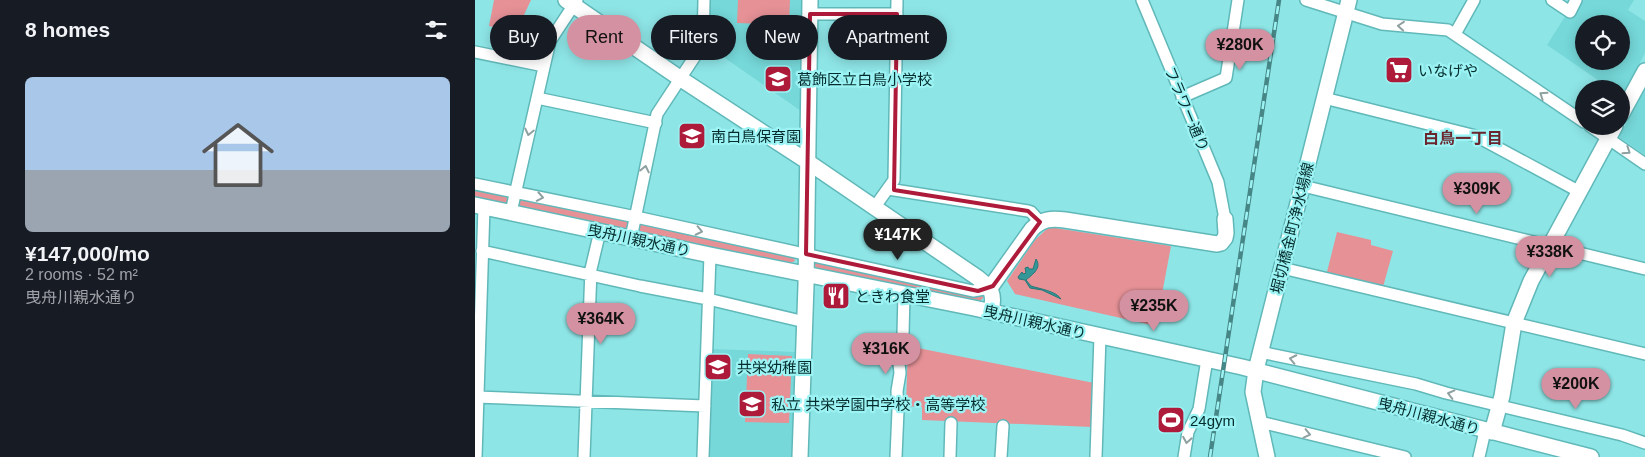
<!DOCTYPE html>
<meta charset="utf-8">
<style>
body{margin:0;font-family:Arial,"Noto Sans JP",sans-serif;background:#20242c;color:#f1f3f6;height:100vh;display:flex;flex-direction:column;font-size:19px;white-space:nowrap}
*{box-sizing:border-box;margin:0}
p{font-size:16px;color:#9ea1a6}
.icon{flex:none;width:28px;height:28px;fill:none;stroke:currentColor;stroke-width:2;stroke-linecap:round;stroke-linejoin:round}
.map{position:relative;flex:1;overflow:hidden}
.drawer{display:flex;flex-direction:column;background:#171b24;width:475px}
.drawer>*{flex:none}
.top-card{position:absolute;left:15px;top:15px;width:475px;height:45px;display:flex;gap:10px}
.controls{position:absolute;left:1100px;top:15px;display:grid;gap:10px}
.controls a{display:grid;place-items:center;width:55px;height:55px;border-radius:50%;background:#171b24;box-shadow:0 2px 12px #0003;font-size:25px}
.price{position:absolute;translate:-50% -42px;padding:0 11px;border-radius:18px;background:#d391a1;color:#111;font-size:16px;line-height:32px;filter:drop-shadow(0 1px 2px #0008)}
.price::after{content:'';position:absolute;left:50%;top:30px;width:15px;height:11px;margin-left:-8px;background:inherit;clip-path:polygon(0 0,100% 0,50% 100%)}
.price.selected{background:#222;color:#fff}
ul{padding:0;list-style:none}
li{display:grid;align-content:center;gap:10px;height:265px;padding:0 25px}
li span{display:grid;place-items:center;height:155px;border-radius:8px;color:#555}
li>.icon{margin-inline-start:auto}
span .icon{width:90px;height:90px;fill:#fffc;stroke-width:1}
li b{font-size:21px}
h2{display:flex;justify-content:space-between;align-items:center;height:60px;padding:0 25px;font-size:21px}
.chip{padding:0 18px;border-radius:22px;background:#171b24;box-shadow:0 2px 12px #0003;font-size:18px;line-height:45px}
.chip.selected{background:#d391a1;color:#111}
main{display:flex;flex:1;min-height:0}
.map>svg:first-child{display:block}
.built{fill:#76d8d9;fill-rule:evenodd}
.green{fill:#e59196}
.water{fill:#349798;stroke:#267778}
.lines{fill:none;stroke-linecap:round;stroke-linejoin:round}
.street-casing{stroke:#61b8b9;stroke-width:14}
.secondary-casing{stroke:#61b8b9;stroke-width:18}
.street{stroke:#fff;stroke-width:11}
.secondary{stroke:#fff;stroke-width:15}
.rail-casing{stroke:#478686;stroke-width:4.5}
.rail{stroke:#9cf3f4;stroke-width:2.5;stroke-dasharray:8;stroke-linecap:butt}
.oneway{stroke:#8ea0a0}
.marked{fill:none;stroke:#ae1a3a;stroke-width:4;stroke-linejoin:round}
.labels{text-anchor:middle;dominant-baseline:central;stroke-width:4.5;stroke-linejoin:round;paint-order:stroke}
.poi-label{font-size:15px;fill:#052d2d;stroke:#9cf3f4;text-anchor:start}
.street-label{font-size:15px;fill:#052d2d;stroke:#9cf3f4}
.neighbourhood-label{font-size:16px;font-weight:bold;fill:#6b252d;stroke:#9cf3f4}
</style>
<main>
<section class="drawer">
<h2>8 homes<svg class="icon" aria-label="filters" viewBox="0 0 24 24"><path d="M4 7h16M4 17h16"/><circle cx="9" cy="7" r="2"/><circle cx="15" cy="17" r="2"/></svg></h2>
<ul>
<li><span style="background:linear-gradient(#a9c7e8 60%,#9aa5b1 0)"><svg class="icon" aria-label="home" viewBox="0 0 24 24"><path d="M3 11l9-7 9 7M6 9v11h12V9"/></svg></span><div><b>¥147,000/mo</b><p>2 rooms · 52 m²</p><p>曳舟川親水通り</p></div></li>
</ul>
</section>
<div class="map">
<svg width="1170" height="457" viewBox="0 0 1170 457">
<rect width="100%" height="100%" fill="#8ee5e6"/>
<path class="built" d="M234,0H327L326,111L234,47Z
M1106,0H1159L1153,10L1170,21V53L1147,96L1146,89H1136L1072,45L1091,15L1096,18ZM1109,24H1146V61H1109Z
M1170,88V155L1144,137Z
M235,349L322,352L318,457H232Z"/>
<path class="green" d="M19,0H56L41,32L14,26Z
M263,0H315L314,25L262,23Z
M0,187L30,194L32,198V203L27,205L0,199Z
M47,199L155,222L152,232L45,209L43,206L45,200Z
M166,224L319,258L320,261L315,263L164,234L162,231L164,225Z
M574,227L696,246L681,326L540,294L532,281L560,240Z
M862,232L896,240V245L918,251L908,287L852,272Z
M340,261L508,294V298L504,302L487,299L342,268L338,265Z
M433,346L619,383L617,427L447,420V407L431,406Z
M273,354L317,356L314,423L270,422Z"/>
<path class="water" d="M561,259C567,268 558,274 551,280L556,286C565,289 581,291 586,299L567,290L555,288L550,280L544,279L543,277L547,272L548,274L551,273L550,268L553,267L554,269H558Z"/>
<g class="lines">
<defs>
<path id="street" d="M667,0L743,182L750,219
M831,0L907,24L973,30L1109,122
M1077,0L1095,12L1101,0
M335,14H422
M980,34L999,0
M0,52L69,66
M707,97L751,78L763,0
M62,98L181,123
M849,98L1001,136L1105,192
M1115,126L1170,164
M0,184L161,217L498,291L515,288
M828,186L1170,269
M413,189L553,211L556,212L565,222
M399,208L419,180L422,0
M36,212L75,41L102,0
M156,238L182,114L228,44L229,0
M7,251L165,286L233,299L330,322
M807,268L1170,354
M785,352L941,384L971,393L1147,435L1170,443
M2,397L230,406
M785,422L930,457
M1,457L9,207
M109,457L116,269L125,231
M228,457L235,255
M421,457L423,410L422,391L425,373L423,354L428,334L429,294
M475,457L476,423
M526,457L528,426
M621,457L625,336
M709,457L713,432L724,409L732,359
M1004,457L1010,431"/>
<path id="secondary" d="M91,0L206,79L333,162L503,278C517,289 520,294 516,312
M1146,115L1170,71
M0,205L235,255L499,308L767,367L1116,457
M515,288L557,229C567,219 576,218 590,220L742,244L746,243L750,238L751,233L750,219
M1017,432L1027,396L1039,323L1056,281L1140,126
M325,457L331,285L335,0
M792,457L778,392L781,370L874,0"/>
</defs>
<use href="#street" class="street-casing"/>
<use href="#secondary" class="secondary-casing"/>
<use href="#street" class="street"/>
<use href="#secondary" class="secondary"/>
<defs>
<path id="rail" d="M735,457L804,0"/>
</defs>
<use href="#rail" class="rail-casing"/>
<use href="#rail" class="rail"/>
</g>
<defs><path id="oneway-chevron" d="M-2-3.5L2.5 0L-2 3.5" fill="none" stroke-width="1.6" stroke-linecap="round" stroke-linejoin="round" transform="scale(1.25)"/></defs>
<g class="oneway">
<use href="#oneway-chevron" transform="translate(926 26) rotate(-175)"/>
<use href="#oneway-chevron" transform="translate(1068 95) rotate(-146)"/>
<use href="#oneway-chevron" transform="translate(54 132) rotate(103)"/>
<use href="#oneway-chevron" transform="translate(1152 151) rotate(34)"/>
<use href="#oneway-chevron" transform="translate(170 169) rotate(-78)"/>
<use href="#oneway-chevron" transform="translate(65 197) rotate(11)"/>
<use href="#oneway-chevron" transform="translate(224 231) rotate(12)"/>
<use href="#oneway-chevron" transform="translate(818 359) rotate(-168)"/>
<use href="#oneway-chevron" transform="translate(976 394) rotate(-166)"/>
<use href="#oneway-chevron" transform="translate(832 434) rotate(13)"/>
<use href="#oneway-chevron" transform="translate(712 440) rotate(100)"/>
</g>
<path class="marked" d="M335,14H422L419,190L553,211L565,222L518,286L503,291L331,254Z"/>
<defs>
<symbol id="supermarket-square" viewBox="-11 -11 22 22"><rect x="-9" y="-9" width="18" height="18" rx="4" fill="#ae1a3a" stroke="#9cf3f4"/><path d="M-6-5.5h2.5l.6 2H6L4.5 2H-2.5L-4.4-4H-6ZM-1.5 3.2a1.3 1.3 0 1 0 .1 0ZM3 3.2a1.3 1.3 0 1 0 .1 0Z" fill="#fff"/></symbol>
<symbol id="school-square" viewBox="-11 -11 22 22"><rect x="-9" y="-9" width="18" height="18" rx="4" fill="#ae1a3a" stroke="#9cf3f4"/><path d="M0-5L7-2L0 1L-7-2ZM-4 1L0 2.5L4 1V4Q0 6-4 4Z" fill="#fff"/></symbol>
<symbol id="restaurant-square" viewBox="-11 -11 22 22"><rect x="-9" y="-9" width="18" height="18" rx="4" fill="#ae1a3a" stroke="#9cf3f4"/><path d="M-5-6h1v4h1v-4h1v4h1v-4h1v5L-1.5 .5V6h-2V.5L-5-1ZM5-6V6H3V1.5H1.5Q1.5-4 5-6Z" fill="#fff"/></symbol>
<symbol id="stadium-square" viewBox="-11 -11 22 22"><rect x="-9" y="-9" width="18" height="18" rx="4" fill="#ae1a3a" stroke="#9cf3f4"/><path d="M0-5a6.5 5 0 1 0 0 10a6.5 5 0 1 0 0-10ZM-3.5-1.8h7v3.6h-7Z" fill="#fff"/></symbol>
</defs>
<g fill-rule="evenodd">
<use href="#supermarket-square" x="908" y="54" width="32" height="32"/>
<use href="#school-square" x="287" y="63" width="32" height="32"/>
<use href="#school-square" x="201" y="120" width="32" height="32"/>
<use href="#restaurant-square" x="345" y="280" width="32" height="32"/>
<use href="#school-square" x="227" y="351" width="32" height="32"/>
<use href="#school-square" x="261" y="388" width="32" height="32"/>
<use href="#stadium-square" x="680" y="404" width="32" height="32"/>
</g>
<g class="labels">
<g class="poi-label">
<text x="943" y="70">いなげや</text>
<text x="322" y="79">葛飾区立白鳥小学校</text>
<text x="236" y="136">南白鳥保育園</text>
<text x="380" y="296">ときわ食堂</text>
<text x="262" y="367">共栄幼稚園</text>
<text x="296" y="404">私立 共栄学園中学校・高等学校</text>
<text x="715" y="420">24gym</text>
</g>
<g class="street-label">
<text transform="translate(712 109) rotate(67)">フラワー通り</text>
<text transform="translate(817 228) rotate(-76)">堀切橋金町浄水場線</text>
<text transform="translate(164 240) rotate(12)">曳舟川親水通り</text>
<text transform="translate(560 322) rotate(13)">曳舟川親水通り</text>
<text transform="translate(954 416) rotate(15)">曳舟川親水通り</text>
</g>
<g class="neighbourhood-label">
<text x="988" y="138">白鳥一丁目</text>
</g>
</g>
</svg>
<div class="controls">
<a><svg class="icon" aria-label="locate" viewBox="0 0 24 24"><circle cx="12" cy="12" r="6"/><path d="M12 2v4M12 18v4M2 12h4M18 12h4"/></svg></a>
<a><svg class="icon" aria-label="layers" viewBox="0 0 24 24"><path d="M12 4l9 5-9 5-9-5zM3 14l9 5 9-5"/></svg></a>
</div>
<b class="price" style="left:765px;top:71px">¥280K</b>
<b class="price" style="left:1002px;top:215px">¥309K</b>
<b class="price selected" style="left:423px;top:261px">¥147K</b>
<b class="price" style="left:1075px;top:278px">¥338K</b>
<b class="price" style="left:679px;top:332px">¥235K</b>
<b class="price" style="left:126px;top:345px">¥364K</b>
<b class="price" style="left:411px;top:375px">¥316K</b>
<b class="price" style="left:1101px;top:410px">¥200K</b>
<div class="top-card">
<a class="chip">Buy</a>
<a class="chip selected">Rent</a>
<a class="chip">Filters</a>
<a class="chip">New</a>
<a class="chip">Apartment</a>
</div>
</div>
</main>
